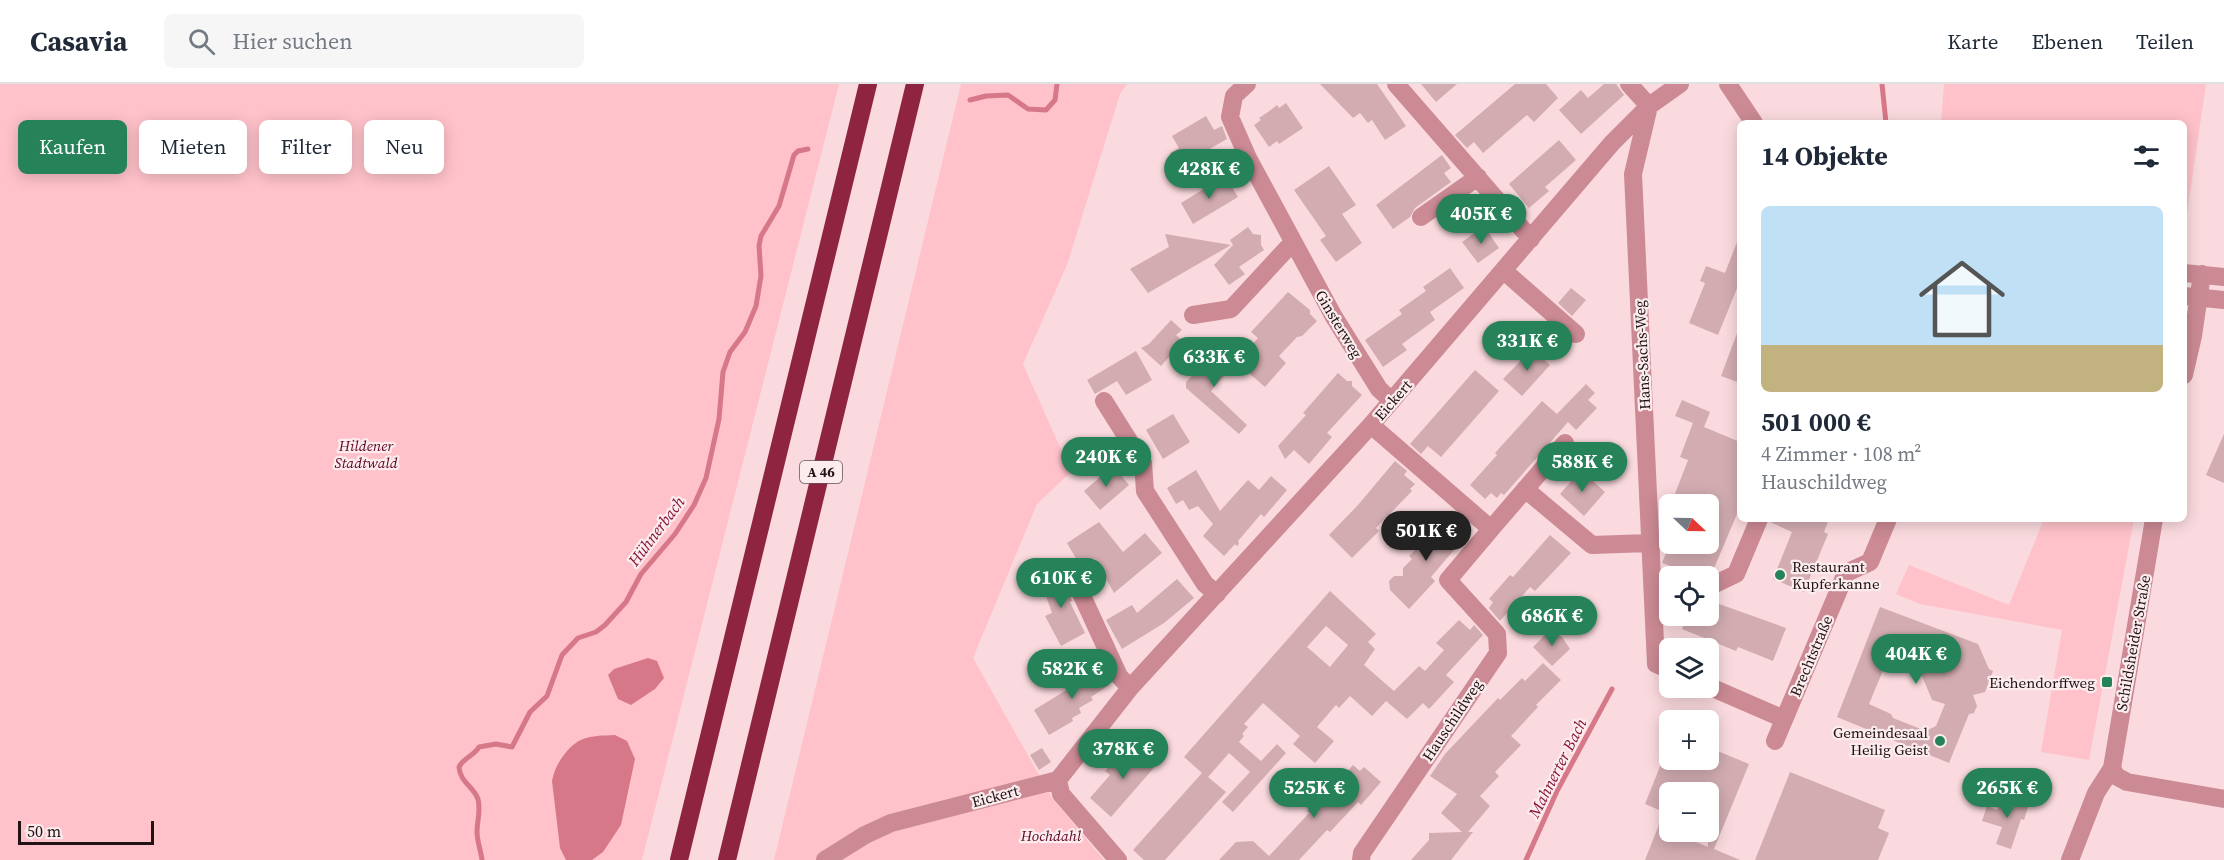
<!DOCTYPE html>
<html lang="de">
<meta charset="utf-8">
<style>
body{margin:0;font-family:"Source Serif 4",serif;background:#f6f6f7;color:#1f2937;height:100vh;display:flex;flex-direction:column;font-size:22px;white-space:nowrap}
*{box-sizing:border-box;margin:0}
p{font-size:20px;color:#747a83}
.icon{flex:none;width:33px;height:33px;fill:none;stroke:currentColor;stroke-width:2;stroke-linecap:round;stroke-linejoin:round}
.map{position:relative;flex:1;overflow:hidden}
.panel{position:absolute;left:1737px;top:36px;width:450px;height:402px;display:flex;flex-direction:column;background:#fff;border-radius:9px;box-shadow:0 3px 15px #0003}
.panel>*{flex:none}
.top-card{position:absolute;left:18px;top:36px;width:570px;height:54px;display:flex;gap:12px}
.needle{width:39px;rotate:112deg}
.buttons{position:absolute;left:1659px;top:410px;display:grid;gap:12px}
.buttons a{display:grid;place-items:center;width:60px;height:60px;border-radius:9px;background:#fff;box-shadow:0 3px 15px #0003;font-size:30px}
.scale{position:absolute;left:18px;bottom:15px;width:136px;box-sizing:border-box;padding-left:6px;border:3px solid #211315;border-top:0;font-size:16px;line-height:21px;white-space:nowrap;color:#211315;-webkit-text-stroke:4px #fcecee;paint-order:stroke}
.price{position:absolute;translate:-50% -51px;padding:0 14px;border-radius:21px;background:#258259;color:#fff;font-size:20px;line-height:39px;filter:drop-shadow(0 2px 3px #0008)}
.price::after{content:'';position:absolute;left:50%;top:36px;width:18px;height:14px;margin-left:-9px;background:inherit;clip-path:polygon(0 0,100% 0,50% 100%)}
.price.on{background:#222;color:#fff}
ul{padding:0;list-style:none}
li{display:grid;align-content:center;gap:12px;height:318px;padding:0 24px}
li span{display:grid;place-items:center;height:186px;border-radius:9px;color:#555}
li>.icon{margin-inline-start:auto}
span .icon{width:108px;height:108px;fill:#fffc;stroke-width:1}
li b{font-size:26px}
h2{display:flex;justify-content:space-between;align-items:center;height:72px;padding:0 24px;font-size:26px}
.chip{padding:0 21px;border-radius:9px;background:#fff;box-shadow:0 3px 15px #0003;font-size:21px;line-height:54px}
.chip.on{background:#258259;color:#fff}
header{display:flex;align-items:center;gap:36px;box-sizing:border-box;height:84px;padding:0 30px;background:#fff;border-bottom:2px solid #e0e1e3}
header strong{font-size:28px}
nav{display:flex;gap:33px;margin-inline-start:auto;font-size:21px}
.search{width:420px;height:54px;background:#f6f6f7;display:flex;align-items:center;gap:15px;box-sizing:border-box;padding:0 21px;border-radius:9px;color:#747a83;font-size:22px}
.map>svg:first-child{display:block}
.green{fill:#ffc2ca}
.water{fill:#d67888}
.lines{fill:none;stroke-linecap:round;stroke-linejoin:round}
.stream{stroke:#d67888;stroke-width:5}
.building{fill:#d2acb1;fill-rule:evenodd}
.minor{stroke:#cb8a94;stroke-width:18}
.highway{stroke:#8f2440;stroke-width:18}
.poi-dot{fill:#258259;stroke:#fcecee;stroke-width:2}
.labels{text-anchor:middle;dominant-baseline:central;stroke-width:4.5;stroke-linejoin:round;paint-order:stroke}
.shield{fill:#fcecee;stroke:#635456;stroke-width:1.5}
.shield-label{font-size:14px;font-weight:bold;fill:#211315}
.street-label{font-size:15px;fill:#211315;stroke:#fcecee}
.park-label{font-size:15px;font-style:italic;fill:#5e0523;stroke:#fcecee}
.poi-label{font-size:15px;fill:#211315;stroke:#fcecee;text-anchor:end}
.water-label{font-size:16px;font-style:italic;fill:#861337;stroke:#fcecee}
</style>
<header>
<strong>Casavia</strong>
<div class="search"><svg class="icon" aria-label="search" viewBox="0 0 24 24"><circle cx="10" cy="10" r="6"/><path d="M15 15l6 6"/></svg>Hier suchen</div>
<nav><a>Karte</a><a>Ebenen</a><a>Teilen</a></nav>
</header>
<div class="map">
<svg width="2224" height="776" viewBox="0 0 2224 776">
<rect width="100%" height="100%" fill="#fadade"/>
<path class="green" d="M0,0H839L642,776H0Z
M961,0H1127L1120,10L1067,181L1023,280L1071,388L1037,420L973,574L1052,714L1104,776H774Z
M1944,0H2206L2184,150V39H1941Z
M2044,435H2134L2089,676L2041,668L2062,546L1920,520L1896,510L1909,481L2009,521Z"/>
<path class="water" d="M648,574L657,577L664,594L655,605L631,621L618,615L608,591L614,585Z
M615,651L627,657L635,675L621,741L603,768L592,776H566L560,764L552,697C554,688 556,683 561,675C577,652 588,652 615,651Z"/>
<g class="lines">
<path class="stream" d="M1882,0L1886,39
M970,16L986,12L1008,11L1028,25L1046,26L1055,16L1057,0
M482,776C481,767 477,757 477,748C477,737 481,727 478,715C473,702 460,698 459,683C463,674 474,672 479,663L496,660L512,663L530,628L547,612L562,571L578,554L596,548L605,541L626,518L641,490L675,450L694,421L706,394L719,335L723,288L730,268L745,248L756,222L761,192L759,162L761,152L779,122L794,71L798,67L808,65
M1526,776L1557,707L1612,605"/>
</g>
<path class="building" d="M1320,0H1377L1406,42L1385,56L1372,36L1368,39L1360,29L1353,34Z
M1421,0H1457L1436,18Z
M1515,0H1546L1558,14L1534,38L1527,31L1483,69L1474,58L1467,64L1455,51Z
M1604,0H1616L1624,11L1581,50L1559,26L1581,6L1588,14Z
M1286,19L1303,44L1279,60L1277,57L1269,63L1254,41L1261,36L1259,34L1268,28L1277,21L1279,24Z
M1206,32L1214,46L1222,42L1227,55L1178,83L1170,69L1179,64L1172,52Z
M1559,56L1576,76L1545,103L1549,107L1529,124L1509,100Z
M1442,71L1451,84L1444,89L1451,98L1415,124L1410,133L1393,145L1376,121Z
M1329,82L1356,121L1342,130L1362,159L1336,178L1320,156L1326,152L1294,106Z
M1225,92L1238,113L1193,140L1181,119Z
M1484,142L1499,164L1478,179L1462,158Z
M1248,143L1253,150L1261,151V161L1264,166L1239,183L1245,190L1229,201L1214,181L1233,161L1230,156Z
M1165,150L1231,161L1148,209L1130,185L1169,163Z
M1739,153L1740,197L1718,251L1689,239L1705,199L1700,197L1706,182L1725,189Z
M1450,184L1464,204L1430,228L1435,236L1402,260L1407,266L1383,283L1365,256L1402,230L1399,226L1426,207L1423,203Z
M1571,204L1586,216L1572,232L1558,219Z
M1288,208L1310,226V230L1317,237L1302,252L1297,253L1279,272L1286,279L1265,303L1236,278L1258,254L1251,248Z
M1171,236L1182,246L1176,251L1183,257L1161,282L1141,264L1149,260Z
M1739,244H1740V299L1721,292Z
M1219,262L1231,284L1211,307L1247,341L1239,350L1186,304V298Z
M1532,265L1550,281L1522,312L1503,295Z
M1136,267L1152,296L1126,311L1117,297L1095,310L1087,296Z
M1475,286L1499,307L1441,373L1428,362L1421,370L1410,360Z
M1338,289L1347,297H1352V302L1362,311L1327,349L1332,353L1309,380L1294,366L1285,375L1278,362L1306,331L1303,329Z
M1586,300L1595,309L1588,316L1597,324L1576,346L1568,338L1504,411L1501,409L1497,414L1491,409L1485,415L1470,401L1497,371L1495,369L1542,317L1557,330Z
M1682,316L1710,328L1704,343L1740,358V423L1712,489L1706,492H1697L1662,479L1670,459H1708V420H1671L1688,376L1680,373L1693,339L1675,332Z
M1173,330L1190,358L1163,375L1146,346Z
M2224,350V399L2206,391Z
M1395,377L1407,387L1404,391L1415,400L1410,405L1412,407L1376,444L1379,447L1352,474L1329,451L1358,421Z
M1113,382L1129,401L1100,426L1084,407Z
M1196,386L1220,427L1248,396L1259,406L1271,392L1287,406L1264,433L1261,430L1238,457L1239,460L1237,462L1235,460L1224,472L1203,452L1213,440L1198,422L1189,426L1183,416L1176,420L1167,404Z
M1581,386L1605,408L1584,432L1560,410Z
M1441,432L1465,453L1431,493L1435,497L1409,525L1390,506L1389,497L1394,492H1403V484L1412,475L1409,472L1422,459L1420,457Z
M1770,435H1829L1824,448L1828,450L1804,508L1773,495L1792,448L1770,438Z
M1099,438L1123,468L1145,449L1162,469L1114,509L1095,475L1081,483L1067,459Z
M1550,451L1571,469L1535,507L1530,503L1500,537L1489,524L1493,518L1489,515L1510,491L1513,493Z
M1062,485L1063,496L1072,517L1070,518L1085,549L1061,562L1045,532L1052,529L1039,493Z
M1177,495L1194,514L1164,539L1122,565L1106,536L1132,521L1137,529Z
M1330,507L1376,550L1368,558L1375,565L1364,581L1394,607L1419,582L1425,587L1444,566L1436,559L1459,536L1470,546L1474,541L1483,551L1446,591L1454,598L1429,625L1423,619L1407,635L1386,617L1372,632L1350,612L1339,624L1336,621L1317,643L1334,657L1315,679L1293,660L1300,652L1263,619L1244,640L1248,643L1242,650L1244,652L1239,658L1261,677L1277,660L1286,669L1233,728L1222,718L1250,688L1229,669L1208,693L1226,708L1165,776H1144L1133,766L1202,689L1184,673ZM1326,542L1348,561L1330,583L1307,563Z
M1708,516L1786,544L1773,577L1738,563L1736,567L1682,545L1688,531H1708Z
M1880,523L1978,560L1989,585L1993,587L1985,608L1973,611L1977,622L1974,629L1969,630L1949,679L1837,633ZM1894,560L1941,579L1920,587L1932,616L1945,620L1936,642L1926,647L1893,634L1891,630L1869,620Z
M1550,546L1562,553L1570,565L1552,582L1533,563Z
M1095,578L1109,601L1091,613L1093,616L1079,624L1081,629L1072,634L1073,637L1049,651L1034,626L1081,597L1076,589Z
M1543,579L1561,596L1536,621L1538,623L1511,652L1521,661L1495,688L1499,692L1480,712L1490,722L1468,748H1473L1451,776H1411L1429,756V749L1462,748L1441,729L1457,710L1430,692L1445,670L1498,614L1500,616L1522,594L1525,597Z
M1138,661L1158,679L1111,733L1090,714L1110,691L1105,687L1117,675L1121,680Z
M1708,663L1749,680L1714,765L1740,776H1645L1664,728L1645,720L1663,675H1708ZM1670,708H1708V763L1670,747Z
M1042,664L1051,678L1039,686L1030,671Z
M1353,681L1360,687L1364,683L1381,698L1361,721L1358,718L1330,748L1327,746L1299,776H1219L1236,758L1253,757L1269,772L1309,729L1307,727L1311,722L1310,718L1327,701L1332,705Z
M1790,688L1885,726L1878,744L1889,749L1878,776H1755Z
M2002,711L2029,720L2024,736L2021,735L2011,765L1996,760L2002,743L1982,737L1987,722L1997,726Z"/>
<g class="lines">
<path class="minor" d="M1247,0L1234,12L1230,33L1248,74L1334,233L1379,305L1392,317
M1396,0L1531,155
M1629,0L1649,22L1633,90L1656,580L1670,586
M1728,0L1754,39
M1421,133L1478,93
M1504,187L1576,250
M2184,189L2224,193
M2184,212L2224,216
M1193,231L1231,225L1293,158
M2184,291L2193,252L2202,190
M1104,317L1143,379L1145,407L1205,500L1217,510
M1525,405L1592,461L1649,459
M1491,445L1565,359
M1073,492L1119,592L1130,604
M1711,502L1736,490L1759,435
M1708,602L1784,635
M1775,657L1846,489L1870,478L1888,435
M2112,684L2116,692L2127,698L2224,715
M1058,696L1061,710L1118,776
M825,776L865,751L891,739L1058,696L1130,604L1371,341L1612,59L1649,22L1680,0
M1361,776L1362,769L1498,569L1497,550L1448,496L1491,445L1371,341
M2070,776L2096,709L2112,684L2154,435"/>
<path class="highway" d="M679,776L868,0
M727,776L915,0"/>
</g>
<g class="poi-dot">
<circle cx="1780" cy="491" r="6"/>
<rect x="2101" y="592" width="12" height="12" rx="3"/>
<circle cx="1940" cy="657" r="6"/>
</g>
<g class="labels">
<rect class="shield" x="800" y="377" width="42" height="22" rx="4.5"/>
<g class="shield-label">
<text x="821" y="388">A 46</text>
</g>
<g class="street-label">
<text transform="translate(1339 240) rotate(59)">Ginsterweg</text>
<text transform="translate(1642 271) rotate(-93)">Hans-Sachs-Weg</text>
<text transform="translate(1393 316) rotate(-49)">Eickert</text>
<text transform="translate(2133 559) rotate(-80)">Schildsheider Straße</text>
<text transform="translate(1811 572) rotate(-67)">Brechtstraße</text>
<text transform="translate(1452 636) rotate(-56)">Hauschildweg</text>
<text transform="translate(995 712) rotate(-15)">Eickert</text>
</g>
<g class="park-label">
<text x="366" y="361">Hildener<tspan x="366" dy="17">Stadtwald</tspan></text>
<text x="1051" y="751">Hochdahl</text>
</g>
<g class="poi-label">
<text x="1792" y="482" text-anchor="start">Restaurant<tspan x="1792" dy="17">Kupferkanne</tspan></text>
<text x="2095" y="598">Eichendorffweg</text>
<text x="1928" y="648">Gemeindesaal<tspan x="1928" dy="17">Heilig Geist</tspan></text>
</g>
<g class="water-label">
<text transform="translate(656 447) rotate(-53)">Hühnerbach</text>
<text transform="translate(1557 684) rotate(-63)">Mahnerter Bach</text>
</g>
</g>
</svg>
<div class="buttons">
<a><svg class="needle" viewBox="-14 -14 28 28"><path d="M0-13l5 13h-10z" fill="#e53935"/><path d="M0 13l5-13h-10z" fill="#747a83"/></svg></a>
<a><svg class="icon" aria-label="locate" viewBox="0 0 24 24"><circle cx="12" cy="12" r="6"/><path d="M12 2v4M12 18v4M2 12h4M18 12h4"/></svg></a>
<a><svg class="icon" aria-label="layers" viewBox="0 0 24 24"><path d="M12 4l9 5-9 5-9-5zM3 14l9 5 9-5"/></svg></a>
<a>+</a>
<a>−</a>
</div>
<div class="scale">50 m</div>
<b class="price" style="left:1209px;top:116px">428K €</b>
<b class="price" style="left:1481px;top:161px">405K €</b>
<b class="price" style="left:1527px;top:288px">331K €</b>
<b class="price" style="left:1214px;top:304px">633K €</b>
<b class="price" style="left:1106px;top:404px">240K €</b>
<b class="price" style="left:1582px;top:409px">588K €</b>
<b class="price on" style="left:1426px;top:478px">501K €</b>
<b class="price" style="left:1061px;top:525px">610K €</b>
<b class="price" style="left:1552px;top:563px">686K €</b>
<b class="price" style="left:1916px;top:601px">404K €</b>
<b class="price" style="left:1072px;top:616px">582K €</b>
<b class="price" style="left:1123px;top:696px">378K €</b>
<b class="price" style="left:1314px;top:735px">525K €</b>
<b class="price" style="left:2007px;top:735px">265K €</b>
<div class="top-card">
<a class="chip on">Kaufen</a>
<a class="chip">Mieten</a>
<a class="chip">Filter</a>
<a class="chip">Neu</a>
</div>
<section class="panel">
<h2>14 Objekte<svg class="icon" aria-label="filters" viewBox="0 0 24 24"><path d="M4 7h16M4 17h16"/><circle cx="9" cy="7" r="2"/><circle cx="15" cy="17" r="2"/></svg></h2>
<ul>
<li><span style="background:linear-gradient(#bfe0f5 75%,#c2b280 0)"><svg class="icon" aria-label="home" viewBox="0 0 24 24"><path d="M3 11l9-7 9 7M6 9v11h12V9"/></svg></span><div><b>501 000 €</b><p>4 Zimmer · 108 m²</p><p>Hauschildweg</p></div></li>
</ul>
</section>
</div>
